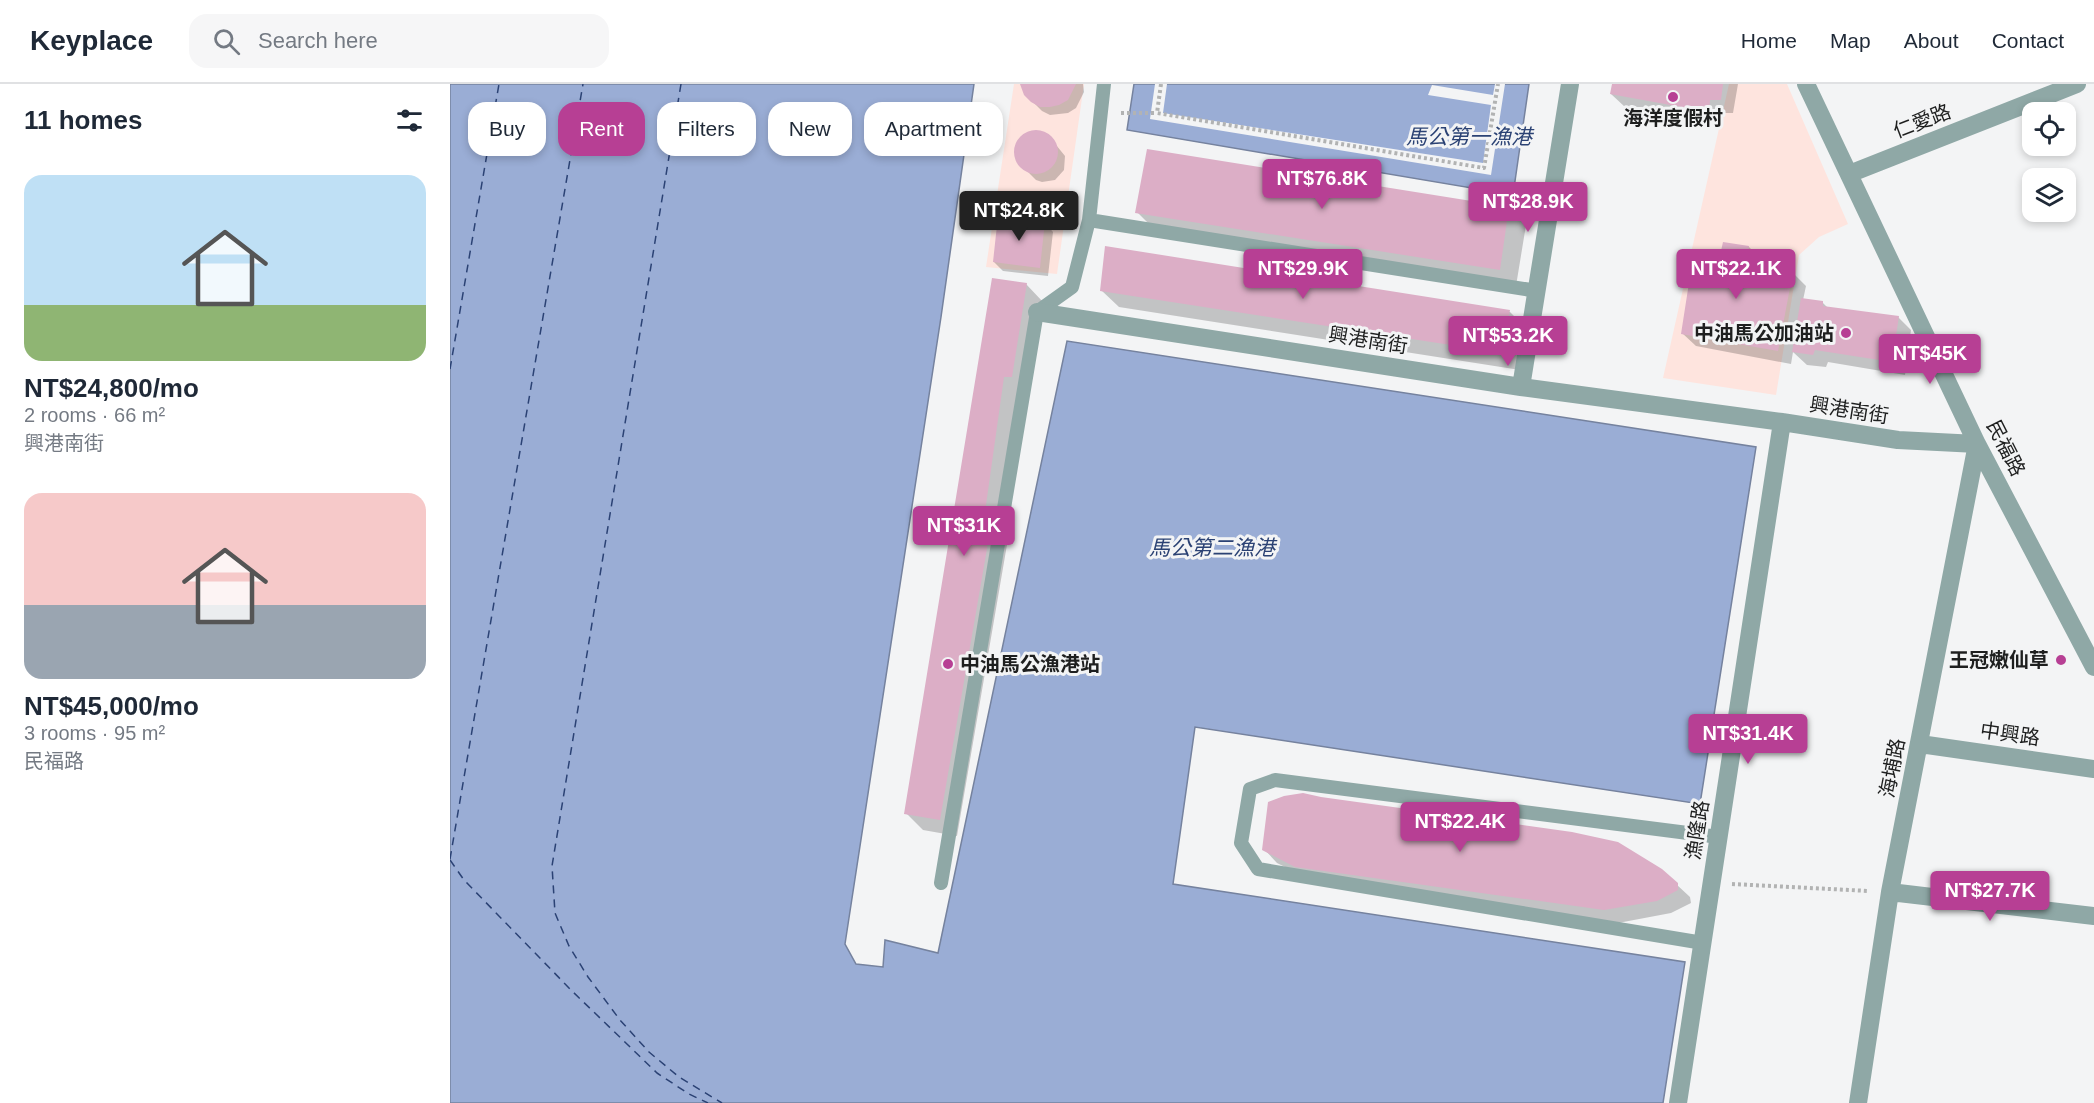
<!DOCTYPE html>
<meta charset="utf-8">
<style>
body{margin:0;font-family:Arial,"Noto Sans TC",sans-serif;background:#f6f6f7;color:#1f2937;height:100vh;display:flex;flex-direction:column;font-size:22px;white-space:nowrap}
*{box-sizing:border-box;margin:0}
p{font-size:20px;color:#747a83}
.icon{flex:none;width:33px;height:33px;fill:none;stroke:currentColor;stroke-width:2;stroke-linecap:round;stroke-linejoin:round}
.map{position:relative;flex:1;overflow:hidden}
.details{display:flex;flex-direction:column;background:#fff;width:450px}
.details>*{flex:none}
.guide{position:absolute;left:18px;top:18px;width:570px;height:54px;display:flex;gap:12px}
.controls{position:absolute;left:1572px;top:18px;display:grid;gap:12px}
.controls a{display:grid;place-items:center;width:54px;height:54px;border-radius:12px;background:#fff;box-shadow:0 3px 9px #0003;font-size:30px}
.price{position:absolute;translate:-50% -51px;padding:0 14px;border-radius:6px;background:#b73f94;color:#fff;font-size:20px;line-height:39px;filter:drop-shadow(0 2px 3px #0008)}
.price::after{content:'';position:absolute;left:50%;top:36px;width:18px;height:14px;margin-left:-9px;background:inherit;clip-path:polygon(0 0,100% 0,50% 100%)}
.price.on{background:#222;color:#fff}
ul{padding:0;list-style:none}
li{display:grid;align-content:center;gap:12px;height:318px;padding:0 24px}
li span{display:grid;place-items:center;height:186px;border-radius:18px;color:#555}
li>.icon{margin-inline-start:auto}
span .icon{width:108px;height:108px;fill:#fffc;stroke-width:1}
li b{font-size:26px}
h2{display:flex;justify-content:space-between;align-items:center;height:72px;padding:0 24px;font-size:26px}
.tag{padding:0 21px;border-radius:18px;background:#fff;box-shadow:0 3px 9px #0003;font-size:21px;line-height:54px}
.tag.on{background:#b73f94;color:#fff}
header{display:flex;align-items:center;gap:36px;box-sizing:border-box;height:84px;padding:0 30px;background:#fff;border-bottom:2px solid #e0e1e3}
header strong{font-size:28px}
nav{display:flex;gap:33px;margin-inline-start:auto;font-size:21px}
.search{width:420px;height:54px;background:#f6f6f7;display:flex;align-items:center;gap:15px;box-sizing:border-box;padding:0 21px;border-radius:18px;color:#747a83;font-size:22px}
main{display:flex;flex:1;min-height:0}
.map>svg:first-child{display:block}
.industrial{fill:#fee4de}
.water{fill:#9aadd5;stroke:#75829e;stroke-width:1.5}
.pier{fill:#f3f4f5}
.shadow{fill:#0003}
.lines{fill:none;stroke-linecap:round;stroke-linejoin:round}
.ferry{stroke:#2b4274;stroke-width:1.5;stroke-dasharray:8 6;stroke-linecap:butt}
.building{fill:#dcaec6}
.path{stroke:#b2b3b3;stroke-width:4;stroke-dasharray:3 3;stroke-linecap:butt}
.lane{stroke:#8fa8a6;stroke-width:14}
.street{stroke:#8fa8a6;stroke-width:18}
.poi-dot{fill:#b73f94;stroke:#f3f4f5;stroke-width:2}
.labels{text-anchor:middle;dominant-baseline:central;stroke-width:6;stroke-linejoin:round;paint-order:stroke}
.poi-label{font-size:20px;font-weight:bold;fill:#1e1f1f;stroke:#f3f4f5;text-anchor:end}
.street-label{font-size:20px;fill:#1e1f1f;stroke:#f3f4f5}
.water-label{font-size:21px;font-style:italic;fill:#2b4274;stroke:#f3f4f5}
</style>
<header>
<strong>Keyplace</strong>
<div class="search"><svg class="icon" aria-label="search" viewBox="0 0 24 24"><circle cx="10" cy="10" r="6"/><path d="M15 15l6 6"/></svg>Search here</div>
<nav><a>Home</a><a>Map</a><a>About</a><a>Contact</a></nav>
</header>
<main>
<section class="details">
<h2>11 homes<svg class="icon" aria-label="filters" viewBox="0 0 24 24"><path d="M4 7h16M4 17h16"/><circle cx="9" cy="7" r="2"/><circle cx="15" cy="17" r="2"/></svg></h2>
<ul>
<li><span style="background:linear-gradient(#bfe0f5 70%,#8fb573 0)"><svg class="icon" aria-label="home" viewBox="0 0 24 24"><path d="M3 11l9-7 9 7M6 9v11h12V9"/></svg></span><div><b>NT$24,800/mo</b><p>2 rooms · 66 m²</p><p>興港南街</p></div></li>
<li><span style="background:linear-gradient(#f6c9c9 60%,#9aa5b1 0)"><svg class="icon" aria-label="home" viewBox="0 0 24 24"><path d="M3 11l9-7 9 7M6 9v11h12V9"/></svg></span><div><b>NT$45,000/mo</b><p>3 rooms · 95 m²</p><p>民福路</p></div></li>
</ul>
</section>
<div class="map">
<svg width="1644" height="1019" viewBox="0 0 1644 1019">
<rect width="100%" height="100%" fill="#f3f4f5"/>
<path class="industrial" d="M564,0H634L607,190L536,183Z
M1279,0H1337L1398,140L1369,153L1349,171L1326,311L1213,294Z"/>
<path class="water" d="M0,0H524L491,233L395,860L406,880L433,883L435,856L488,869L617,257L1306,363L1250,720L745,643L723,800L1235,878L1213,1019H0Z
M684,0H1079L1063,111L677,46Z"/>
<path class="pier" d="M705,0H717L713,29L1033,79L1041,21L978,11L982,1L1043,11L1045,0H1055L1041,91L700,35Z"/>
<path class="shadow" d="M571,0H633L634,8L626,24L618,29L600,31L592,27L575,10Z
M1163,0H1288L1283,29H1273L1271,41L1175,23L1161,10Z
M584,47L598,51L615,72L614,86L605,96L592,98L586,96L567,77L565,63L568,57L578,48Z
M1058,124L1076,141L1066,202L704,145L687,128Z
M595,139L603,148L598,192L553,187L544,178Z
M1299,163L1312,176L1311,184L1343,189L1356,202L1353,216L1372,218L1378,224L1448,233L1461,246L1455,291L1378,278L1376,283L1357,281L1343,268L1341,280L1246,262L1232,249L1270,178Z
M544,195L576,200L593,218L552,442L559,449L507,752L473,746L456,729Z
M651,206L1060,228L1077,245L1070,286L669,223Z
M814,765L1226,800L1240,813L1241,819L1221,829L1168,839L859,795L827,779Z"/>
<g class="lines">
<path class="ferry" d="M231,0L102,782L105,829L119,862L138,893L170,936L199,968L229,993L272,1019
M0,285L49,0
M0,775L133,0
M0,776L14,796L121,906L207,989L239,1010L258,1019"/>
</g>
<path class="building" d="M570,0H626L618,16L609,21L600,23H590L581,18L574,11Z
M1162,0H1273L1271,16H1260L1259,28L1160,10Z
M564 68a22 22 0 1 1 44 0a22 22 0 1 1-44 0Z
M697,65L1059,123L1050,186L685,129Z
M548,132L595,137L590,184L543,178Z
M1273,158L1299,162L1297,180L1343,188L1328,267L1231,250L1243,173L1269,176Z
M655,162L1060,226L1053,269L650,207Z
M542,194L577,199L562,293H554L535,428L543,430L490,736L454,730Z
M1351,214L1373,217V222L1449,232L1442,278L1365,266L1363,271L1342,268Z
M853,709L871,713L1122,748L1168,758L1212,785L1228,799V806L1207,817L1154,826L845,783L812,766L818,718L834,712Z"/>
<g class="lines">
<path class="path" d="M711,0L707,29L1034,84L1048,0
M671,29H707
M1282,800L1419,807"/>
<path class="lane" d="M639,136L1087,207
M491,799L587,228L622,203L639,136L654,0
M1253,859L808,785L791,759L800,705L825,696L1269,753"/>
<path class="street" d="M1356,0L1527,360L1644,583
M1399,90L1627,0
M587,228L1071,303L1332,338L1448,356L1527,360L1440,808L1408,1019
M1071,303L1120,0
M1470,660L1644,685
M1440,808L1644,832
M1228,1019L1332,338"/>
</g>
<g class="poi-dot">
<circle cx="1223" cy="13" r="6"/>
<circle cx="1396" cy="249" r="6"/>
<circle cx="1611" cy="576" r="6"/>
<circle cx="498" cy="580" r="6"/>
</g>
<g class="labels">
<g class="poi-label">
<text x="1223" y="34" text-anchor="middle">海洋度假村</text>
<text x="1384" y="249">中油馬公加油站</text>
<text x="1599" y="576">王冠嫩仙草</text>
<text x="510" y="580" text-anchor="start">中油馬公漁港站</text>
</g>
<g class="street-label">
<text transform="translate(1472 37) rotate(-21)">仁愛路</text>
<text transform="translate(918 256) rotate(9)">興港南街</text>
<text transform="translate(1399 326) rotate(9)">興港南街</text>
<text transform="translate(1556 364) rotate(63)">民福路</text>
<text transform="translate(1560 650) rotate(8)">中興路</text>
<text transform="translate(1442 684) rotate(-79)">海埔路</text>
<text transform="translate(1247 746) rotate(-81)">漁隆路</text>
</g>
<g class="water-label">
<text x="1019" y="52">馬公第一漁港</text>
<text x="762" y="463">馬公第二漁港</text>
</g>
</g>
</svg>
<div class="controls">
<a><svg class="icon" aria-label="locate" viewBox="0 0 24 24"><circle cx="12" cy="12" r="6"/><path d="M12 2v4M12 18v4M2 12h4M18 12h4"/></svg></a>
<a><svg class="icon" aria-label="layers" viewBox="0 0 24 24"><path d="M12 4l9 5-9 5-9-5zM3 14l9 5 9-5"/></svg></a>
</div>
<b class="price" style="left:872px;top:126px">NT$76.8K</b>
<b class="price" style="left:1078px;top:149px">NT$28.9K</b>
<b class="price on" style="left:569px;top:158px">NT$24.8K</b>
<b class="price" style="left:853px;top:216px">NT$29.9K</b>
<b class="price" style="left:1286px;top:216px">NT$22.1K</b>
<b class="price" style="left:1058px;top:283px">NT$53.2K</b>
<b class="price" style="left:1480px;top:301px">NT$45K</b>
<b class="price" style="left:514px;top:473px">NT$31K</b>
<b class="price" style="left:1298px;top:681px">NT$31.4K</b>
<b class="price" style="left:1010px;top:769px">NT$22.4K</b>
<b class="price" style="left:1540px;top:838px">NT$27.7K</b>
<div class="guide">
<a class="tag">Buy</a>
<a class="tag on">Rent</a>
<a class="tag">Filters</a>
<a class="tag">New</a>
<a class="tag">Apartment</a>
</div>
</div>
</main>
